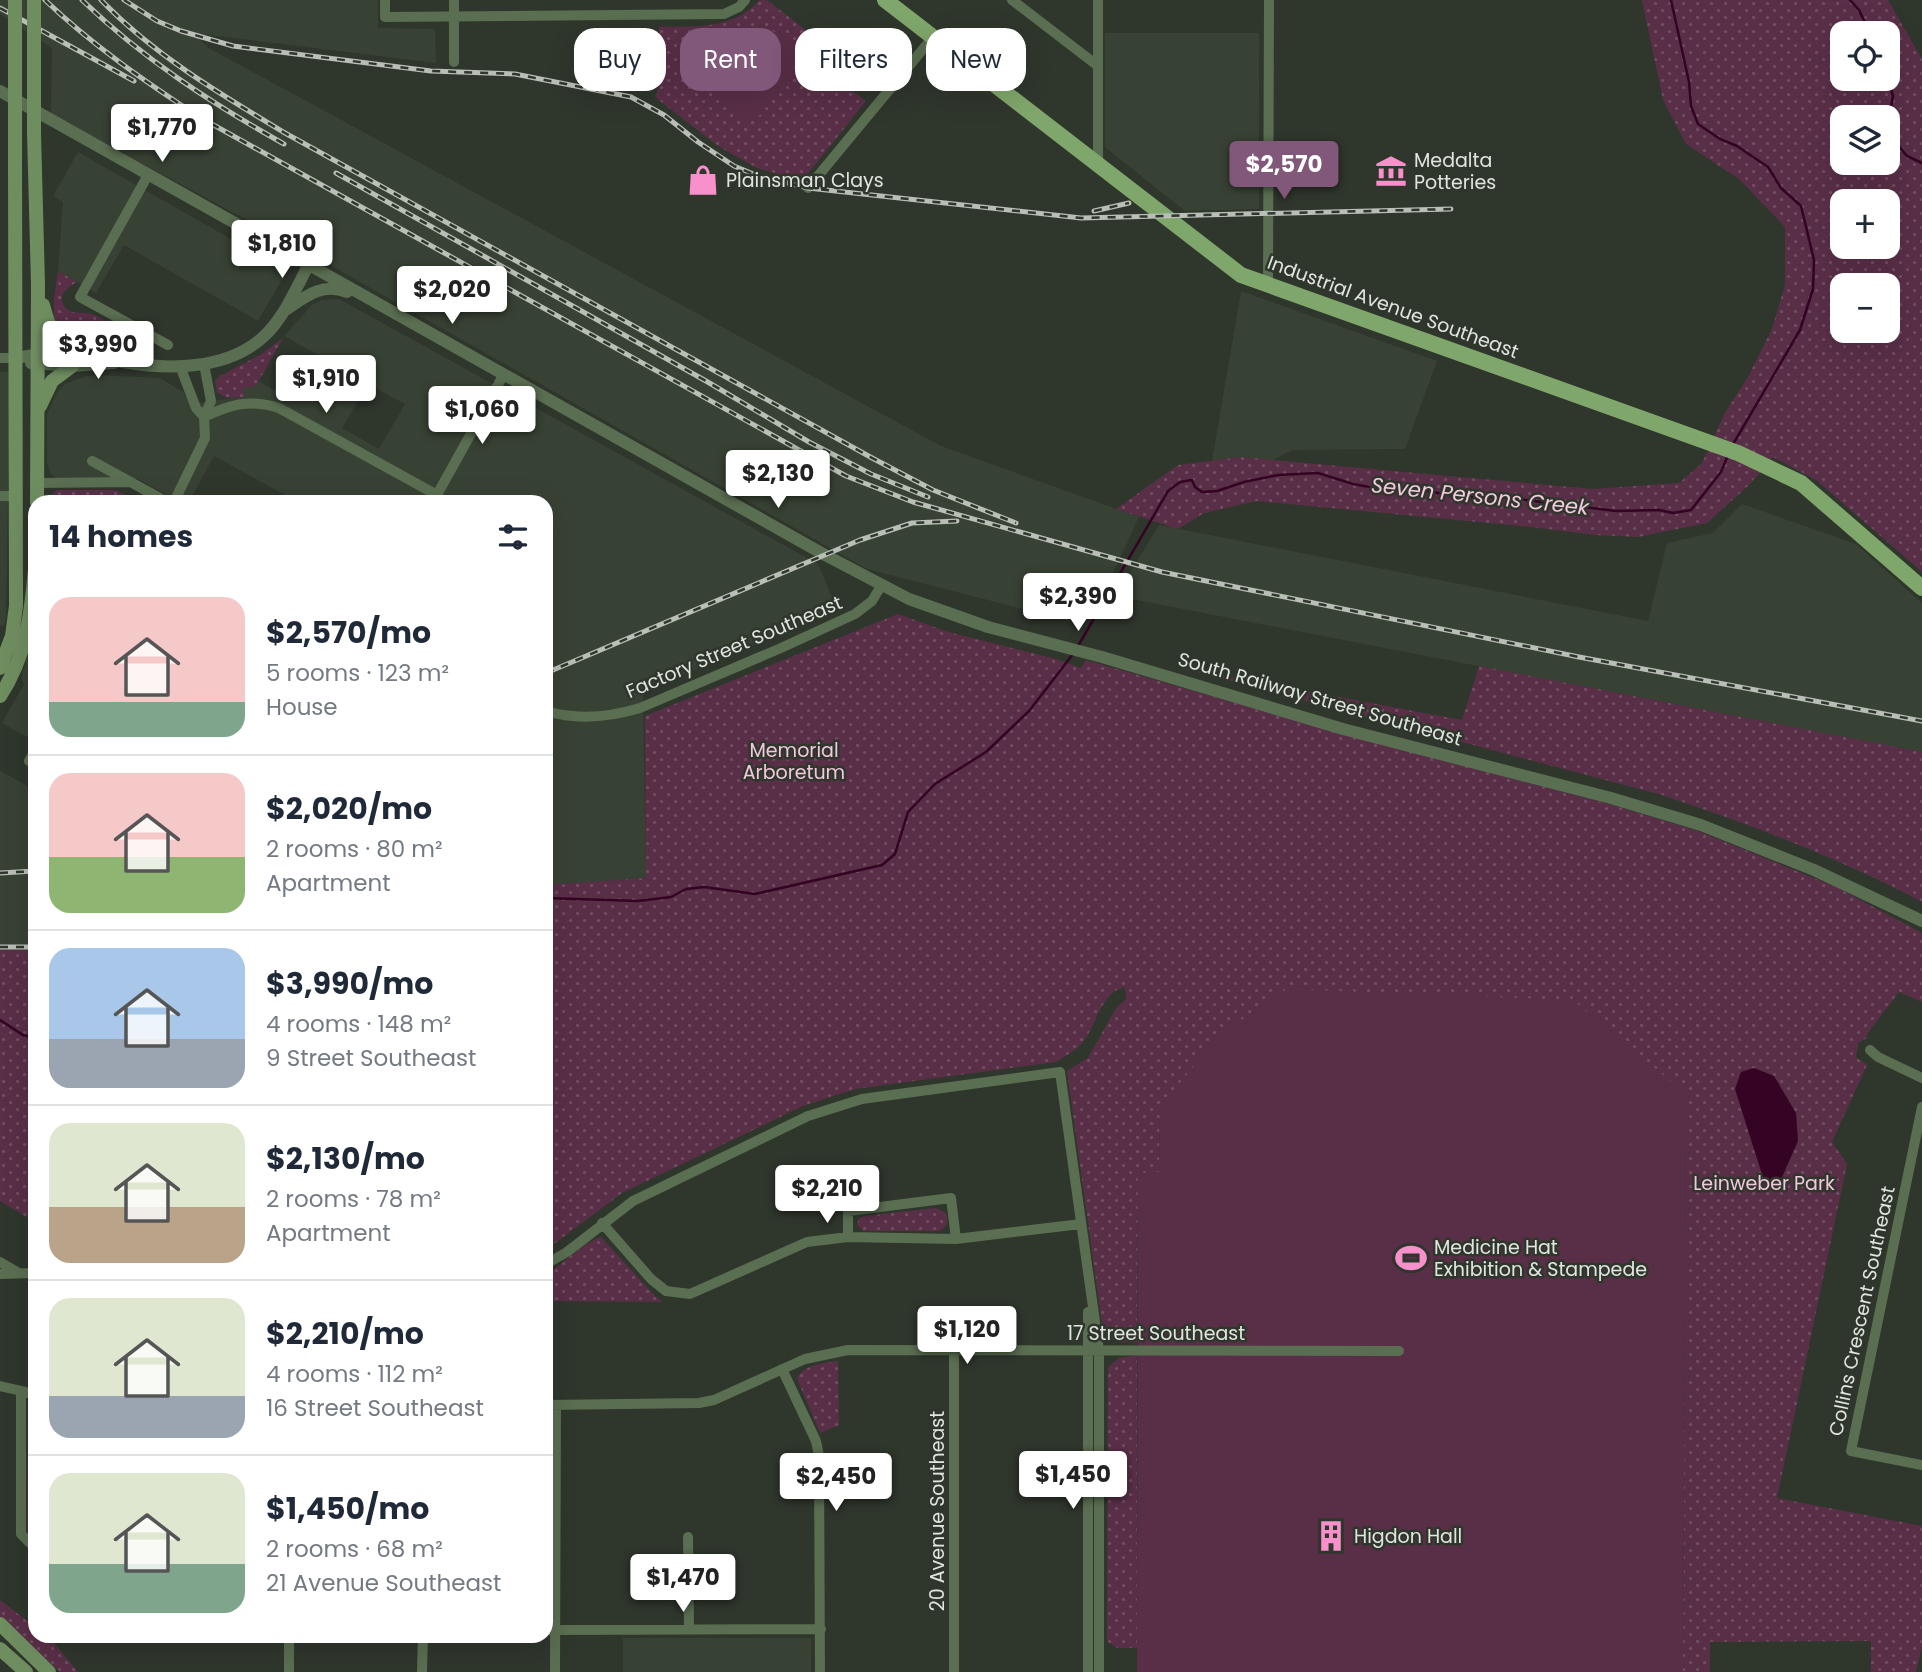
<!DOCTYPE html>
<meta charset="utf-8">
<style>
body{margin:0;font-family:Poppins,sans-serif;background:#f2f2f3;color:#1f2937;height:100vh;display:flex;flex-direction:column;font-size:26px;white-space:nowrap}
*{box-sizing:border-box;margin:0}
p{font-size:23px;color:#747a83}
.icon{flex:none;width:38px;height:38px;fill:none;stroke:currentColor;stroke-width:2;stroke-linecap:round;stroke-linejoin:round}
.map{position:relative;flex:1;overflow:hidden}
.side{position:absolute;left:28px;top:495px;width:525px;height:1148px;display:flex;flex-direction:column;background:#fff;border-radius:21px;box-shadow:0 7px 28px #0002}
.side>*{flex:none}
.banner{position:absolute;left:574px;top:28px;width:665px;height:63px;display:flex;gap:14px}
.buttons{position:absolute;left:1830px;top:21px;display:grid;gap:14px}
.buttons a{display:grid;place-items:center;width:70px;height:70px;border-radius:14px;background:#fff;box-shadow:0 7px 28px #0002;font-size:35px}
.price{position:absolute;translate:-50% -60px;padding:0 16px;border-radius:7px;background:#fff;color:#222;font-size:23px;line-height:46px;filter:drop-shadow(0 2px 4px #0008)}
.price::after{content:'';position:absolute;left:50%;top:42px;width:21px;height:16px;margin-left:-10px;background:inherit;clip-path:polygon(0 0,100% 0,50% 100%)}
.price.on{background:#81577a;color:#fff}
ul{padding:0;list-style:none}
li{display:flex;align-items:center;gap:21px;height:175px;padding:0 21px}
li+li{border-top:2px solid #e0e1e3}
li span{display:grid;place-items:center;flex:none;width:196px;height:140px;border-radius:21px;color:#555}
li>.icon{margin-inline-start:auto}
span .icon{width:84px;height:84px;fill:#fffc;stroke-width:1}
li b{font-size:30px}
h2{display:flex;justify-content:space-between;align-items:center;height:84px;padding:0 21px;font-size:30px}
.chip{padding:0 24px;border-radius:21px;background:#fff;box-shadow:0 7px 28px #0002;font-size:24px;line-height:63px}
.chip.on{background:#81577a;color:#fff}
.map>svg:first-child{display:block}
.built{fill:#384234;fill-rule:evenodd}
.green{fill:url(#green-dots);fill-rule:evenodd}
.pitch{fill:#592f47}
.water{fill:#350324}
.lines{fill:none;stroke-linecap:round;stroke-linejoin:round}
.stream{stroke:#350324;stroke-width:2.5}
.minor{stroke:#5a6e51;stroke-width:10}
.tertiary{stroke:#5a6e51;stroke-width:12}
.secondary{stroke:#6f8e60;stroke-width:14}
.primary{stroke:#7fa66b;stroke-width:16}
.rail-casing{stroke:#b9beb7;stroke-width:5}
.rail{stroke:#2f362c;stroke-width:2.5;stroke-dasharray:8;stroke-linecap:butt}
.secondary-bridge{stroke:#6f8e60;stroke-width:14}
.labels{text-anchor:middle;dominant-baseline:central;stroke-width:5;stroke-linejoin:round;paint-order:stroke}
.poi-label{font-size:19px;fill:#e1e5df;stroke:#2f362c;text-anchor:start}
.street-label{font-size:19px;fill:#e1e5df;stroke:#2f362c}
.park-label{font-size:19px;fill:#f2c8de;stroke:#2f362c}
.water-label{font-size:21px;font-style:italic;fill:#f4cae0;stroke:#2f362c}
</style>
<div class="map">
<svg width="1922" height="1672" viewBox="0 0 1922 1672">
<defs>
<pattern id="green-dots" width="8" height="8" patternUnits="userSpaceOnUse" patternTransform="scale(1.75)"><rect width="8" height="8" fill="#592f47"/><path d="M2 2h.1M6 6h.1" fill="none" stroke="#714d61" stroke-width="1.8" stroke-linecap="round"/></pattern>
</defs>
<rect width="100%" height="100%" fill="#2f362c"/>
<path class="built" d="M0,0H378V28L435,29L436,63L194,33L207,47L941,446L1139,517L1103,594L1078,585L1069,621L867,569L337,269L51,114L52,48L0,14Z
M1105,33H1259V209L1185,211L1105,147Z
M78,152L287,271L258,321L124,245L96,293L58,271L63,202L53,196Z
M1241,291L1437,361L1405,449L1292,450L1273,460L1241,457L1212,461Z
M339,299L818,564L837,609L643,692L646,878L546,885V502H298L214,456L189,502H180L138,479L56,478L51,474L47,463V414L58,391L65,384L86,376L98,375L160,378L183,392L190,404L243,397V388L256,386L258,381L292,400L318,355L284,336L312,305L321,300ZM368,384L405,404L379,449L342,428Z
M0,372H10L6,620L3,626L0,625Z
M1742,504L1856,544L1922,603V752L1116,596L1159,525L1648,621L1667,543L1713,533Z
M35,631V732L31,739L2,723L24,684L21,678Z
M0,771L35,790V951H0Z
M623,1638H811V1672H623Z"/>
<path class="green" d="M760,0H767L830,49L818,65L866,101L802,181L757,168L718,146L655,97L659,87V27C696,26 733,30 760,0Z
M1642,0H1888L1922,59V572L1816,480L1773,457L1749,485L1707,523L1638,537L1595,535L1531,527L1257,501L1204,513L1178,529L1116,509L1178,465L1241,457L1592,489L1679,483L1702,463L1725,413L1749,375L1772,329L1785,285V227L1739,179L1686,144L1663,100ZM1843,33H1888V79H1843ZM1843,117H1888V163H1843ZM1843,201H1888V247H1843ZM1843,285H1888V331H1843Z
M58,271L77,282C68,287 56,295 65,307C72,316 82,311 91,314C105,319 123,329 135,338C143,343 143,349 152,352C124,350 63,354 55,320C52,305 56,286 58,271Z
M283,338L256,386L243,388L244,397L227,398L217,392L215,381L220,376L260,355Z
M56,490H116L139,502H47Z
M898,614L948,632L1056,659L1081,668L1086,660L1345,735L1609,804L1698,831L1836,887L1922,933V1002L1899,992L1867,1034V1038L1858,1043L1856,1057L1867,1065L1832,1142L1847,1164L1777,1498L1922,1526V1646L1916,1672H1871V1641L1710,1642V1672H1683L1686,1094L1160,1106L1159,1173H1138L1137,1343C1124,1342 1111,1344 1103,1331L1067,1071L1088,1058L1116,1008L1126,999L1125,987C1101,992 1097,1024 1083,1042C1077,1050 1065,1056 1056,1062L855,1089L803,1106L622,1193L546,1250V885L646,878L645,716Z
M1479,666L1922,752V902C1839,858 1751,825 1662,795L1182,668L1462,720Z
M0,950H35V1219H30L0,1201Z
M936,1208L946,1213C949,1221 947,1227 939,1231H864L857,1225L859,1218L864,1216Z
M601,1237L655,1296L663,1302L546,1301V1275C558,1267 590,1239 601,1237Z
M1137,1355V1648H1117L1108,1642L1107,1637L1108,1367L1119,1358Z
M838,1361L839,1425L820,1433L797,1379C802,1365 824,1363 838,1361Z
M35,1404V1538L27,1531L28,1408Z
M0,1600L35,1627V1636H46L54,1643L78,1672H60L0,1617Z"/>
<path class="pitch" d="M739,26C766,26 785,34 807,49L759,116L743,118L689,57C704,41 718,33 739,26Z
M1287,989L1573,1000L1686,1094L1683,1672H1137L1138,1173L1159,1172L1160,1106L1222,1033Z"/>
<path class="water" d="M1754,1068L1774,1076L1796,1113L1798,1141L1779,1184H1765L1735,1089L1741,1072Z"/>
<g class="lines">
<path class="stream" d="M1671,0L1689,82L1691,106L1698,124L1720,139L1737,146L1768,167L1781,188L1801,206L1814,260L1813,289L1800,330L1732,446
M1850,0L1859,10L1870,33
M1888,79L1893,96L1889,119L1891,137L1907,156L1922,163
M1078,646L1168,491L1180,482L1192,480L1195,487L1202,492L1217,491L1244,482L1278,475L1318,473L1353,484L1386,490H1421L1461,497H1501L1616,511L1659,510L1673,513L1691,510L1721,472L1728,455
M546,898L638,901L671,897L686,889L704,887L755,894L882,865L895,854L908,812L935,784L986,752L1029,711L1073,654
M0,1020L23,1035L35,1038"/>
<path class="minor" d="M385,0V17L724,14L739,7L745,0
M1012,0L1098,66
M454,62V0
M1098,164V0
M148,175L80,297L168,345
M808,188L933,37
M1268,285L1269,0
M0,358H16
M180,366L196,408L204,417
M204,417C231,404 250,399 279,408L437,495
M92,461L167,502
M37,483L131,482
M0,496H16
M174,502L205,438L204,417L211,401L204,364
M433,502L504,374
M546,711C576,720 610,717 640,708L781,648L855,614L872,601L881,586
M29,761L35,751
M1870,1050L1878,1057L1922,1078
M1922,1107L1851,1451L1922,1465
M602,1223L651,1279L666,1291L690,1294L807,1242L848,1237L956,1239L1081,1224
M848,1237V1211L951,1198L956,1239
M0,1262L19,1273
M546,1264L567,1252L633,1201L808,1116L862,1099L1060,1072L1099,1350V1672
M0,1274L35,1273
M1088,1312V1672
M954,1350V1672
M782,1369L816,1441L819,1456L820,1672
M0,1386L35,1394
M21,1391V1534L35,1548
M546,1405L699,1403L714,1400L805,1359L848,1350L1399,1351
M688,1537L689,1629
M546,1630L821,1629
M289,1636V1672
M422,1672L423,1636
M555,1672L556,1405"/>
<path class="tertiary" d="M0,91L825,555L909,599L988,627L1102,657L1343,729L1611,798L1701,825L1814,870L1922,921
M287,309C306,296 323,282 347,292
M16,358C41,353 66,352 91,355C102,356 112,360 123,362C168,370 226,370 262,338C283,320 295,290 308,266
M31,363L72,366L114,363"/>
<path class="secondary" d="M34,133L38,284L37,502
M43,305C50,331 54,342 79,354
M40,406L52,381L72,366
M0,668L12,636L16,606L15,160
M0,696C26,657 31,615 35,569
M0,1624L49,1672
M0,1649L26,1672"/>
<path class="primary" d="M885,0L1241,275L1738,453L1801,483L1922,588"/>
<defs>
<path id="rail" d="M45,0C92,45 147,83 201,118L846,476L913,502L1162,572L1579,657L1922,721
M82,0C142,58 211,103 284,144
M101,0C154,55 220,94 285,133L874,459L933,490L1016,523
M124,0L157,21L181,31L233,46L431,71L515,74L631,97L664,115L698,142L734,166L758,176L808,188L1081,218L1451,209
M0,8L134,81
M336,173L706,381L809,442L871,474L928,497
M1094,211L1129,203
M546,673L860,540L912,523L957,521
M0,873L35,871
M0,947H35"/>
</defs>
<use href="#rail" class="rail-casing"/>
<use href="#rail" class="rail"/>
<path class="secondary-bridge" d="M34,133V0
M15,160V0"/>
</g>
<defs>
<symbol id="museum-bare" viewBox="-9 -9 18 18"><path d="M0-6L6-3V-2H-6V-3ZM-5-1h2V3h-2ZM-1-1h2V3h-2ZM3-1h2V3H3ZM-6 4H6V6H-6Z" fill="#f890cb" stroke="#2f362c" stroke-width="2.5" paint-order="stroke"/></symbol>
<symbol id="shop-bare" viewBox="-9 -9 18 18"><path d="M-5-2.5h2.3a2.7 3.5 0 0 1 5.4 0H5L5.5 6h-11ZM-1.5-2.5h3a1.5 2.3 0 0 0-3 0Z" fill="#f890cb" stroke="#2f362c" stroke-width="2.5" paint-order="stroke"/></symbol>
<symbol id="stadium-bare" viewBox="-9 -9 18 18"><path d="M0-5a6.5 5 0 1 0 0 10a6.5 5 0 1 0 0-10ZM-3.5-1.8h7v3.6h-7Z" fill="#f890cb" stroke="#2f362c" stroke-width="2.5" paint-order="stroke"/></symbol>
<symbol id="building-bare" viewBox="-9 -9 18 18"><path d="M-4-6H4V6H1V3H-1V6H-4ZM-2.5-4.3h1.7v1.8h-1.7ZM.8-4.3h1.7v1.8H.8ZM-2.5-1h1.7V.8h-1.7ZM.8-1h1.7V.8H.8Z" fill="#f890cb" stroke="#2f362c" stroke-width="2.5" paint-order="stroke"/></symbol>
</defs>
<g fill-rule="evenodd">
<use href="#museum-bare" x="1369" y="149" width="44" height="44"/>
<use href="#shop-bare" x="681" y="158" width="44" height="44"/>
<use href="#stadium-bare" x="1389" y="1236" width="44" height="44"/>
<use href="#building-bare" x="1309" y="1514" width="44" height="44"/>
</g>
<g class="labels">
<g class="poi-label">
<text x="1414" y="160">Medalta<tspan x="1414" dy="22">Potteries</tspan></text>
<text x="726" y="180">Plainsman Clays</text>
<text x="1434" y="1247">Medicine Hat<tspan x="1434" dy="22">Exhibition &amp; Stampede</tspan></text>
<text x="1354" y="1536">Higdon Hall</text>
</g>
<g class="street-label">
<text transform="translate(1393 307) rotate(20)">Industrial Avenue Southeast</text>
<text transform="translate(734 647) rotate(-23)">Factory Street Southeast</text>
<text transform="translate(1320 699) rotate(16)">South Railway Street Southeast</text>
<text transform="translate(1862 1311) rotate(-78)">Collins Crescent Southeast</text>
<text x="1156" y="1333">17 Street Southeast</text>
<text transform="translate(937 1511) rotate(-90)">20 Avenue Southeast</text>
</g>
<g class="park-label">
<text x="794" y="750">Memorial<tspan x="794" dy="22">Arboretum</tspan></text>
<text x="1764" y="1183">Leinweber Park</text>
</g>
<g class="water-label">
<text transform="translate(1480 496) rotate(6)">Seven Persons Creek</text>
</g>
</g>
</svg>
<div class="buttons">
<a><svg class="icon" aria-label="locate" viewBox="0 0 24 24"><circle cx="12" cy="12" r="6"/><path d="M12 2v4M12 18v4M2 12h4M18 12h4"/></svg></a>
<a><svg class="icon" aria-label="layers" viewBox="0 0 24 24"><path d="M12 4l9 5-9 5-9-5zM3 14l9 5 9-5"/></svg></a>
<a>+</a>
<a>−</a>
</div>
<b class="price" style="left:162px;top:164px">$1,770</b>
<b class="price on" style="left:1284px;top:201px">$2,570</b>
<b class="price" style="left:282px;top:280px">$1,810</b>
<b class="price" style="left:452px;top:326px">$2,020</b>
<b class="price" style="left:98px;top:381px">$3,990</b>
<b class="price" style="left:326px;top:415px">$1,910</b>
<b class="price" style="left:482px;top:446px">$1,060</b>
<b class="price" style="left:778px;top:510px">$2,130</b>
<b class="price" style="left:1078px;top:633px">$2,390</b>
<b class="price" style="left:827px;top:1225px">$2,210</b>
<b class="price" style="left:967px;top:1366px">$1,120</b>
<b class="price" style="left:1073px;top:1511px">$1,450</b>
<b class="price" style="left:836px;top:1513px">$2,450</b>
<b class="price" style="left:683px;top:1614px">$1,470</b>
<div class="banner">
<a class="chip">Buy</a>
<a class="chip on">Rent</a>
<a class="chip">Filters</a>
<a class="chip">New</a>
</div>
<section class="side">
<h2>14 homes<svg class="icon" aria-label="filters" viewBox="0 0 24 24"><path d="M4 7h16M4 17h16"/><circle cx="9" cy="7" r="2"/><circle cx="15" cy="17" r="2"/></svg></h2>
<ul>
<li><span style="background:linear-gradient(#f6c9c9 75%,#7fa58c 0)"><svg class="icon" aria-label="home" viewBox="0 0 24 24"><path d="M3 11l9-7 9 7M6 9v11h12V9"/></svg></span><div><b>$2,570/mo</b><p>5 rooms · 123 m²</p><p>House</p></div></li>
<li><span style="background:linear-gradient(#f6c9c9 60%,#8fb573 0)"><svg class="icon" aria-label="home" viewBox="0 0 24 24"><path d="M3 11l9-7 9 7M6 9v11h12V9"/></svg></span><div><b>$2,020/mo</b><p>2 rooms · 80 m²</p><p>Apartment</p></div></li>
<li><span style="background:linear-gradient(#a9c7e8 65%,#9aa5b1 0)"><svg class="icon" aria-label="home" viewBox="0 0 24 24"><path d="M3 11l9-7 9 7M6 9v11h12V9"/></svg></span><div><b>$3,990/mo</b><p>4 rooms · 148 m²</p><p>9 Street Southeast</p></div></li>
<li><span style="background:linear-gradient(#dfe7d0 60%,#b9a48a 0)"><svg class="icon" aria-label="home" viewBox="0 0 24 24"><path d="M3 11l9-7 9 7M6 9v11h12V9"/></svg></span><div><b>$2,130/mo</b><p>2 rooms · 78 m²</p><p>Apartment</p></div></li>
<li><span style="background:linear-gradient(#dfe7d0 70%,#9aa5b1 0)"><svg class="icon" aria-label="home" viewBox="0 0 24 24"><path d="M3 11l9-7 9 7M6 9v11h12V9"/></svg></span><div><b>$2,210/mo</b><p>4 rooms · 112 m²</p><p>16 Street Southeast</p></div></li>
<li><span style="background:linear-gradient(#dfe7d0 65%,#7fa58c 0)"><svg class="icon" aria-label="home" viewBox="0 0 24 24"><path d="M3 11l9-7 9 7M6 9v11h12V9"/></svg></span><div><b>$1,450/mo</b><p>2 rooms · 68 m²</p><p>21 Avenue Southeast</p></div></li>
</ul>
</section>
</div>
